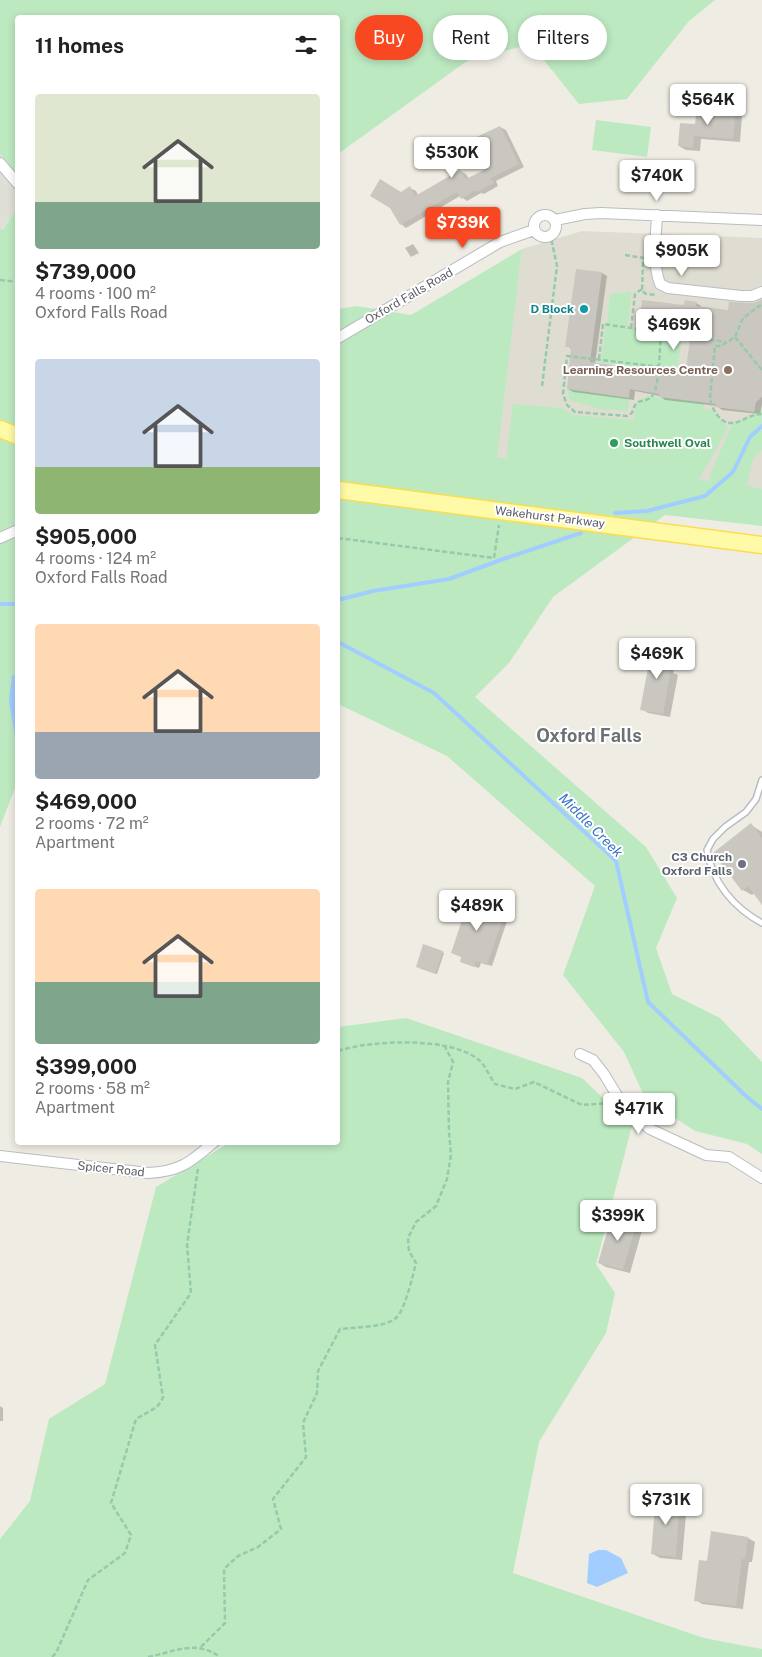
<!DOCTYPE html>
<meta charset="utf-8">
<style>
body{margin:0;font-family:"Public Sans",sans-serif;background:#f2f2f2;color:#222;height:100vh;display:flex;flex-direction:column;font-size:19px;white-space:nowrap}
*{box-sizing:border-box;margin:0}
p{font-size:16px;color:#767676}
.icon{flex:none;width:28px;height:28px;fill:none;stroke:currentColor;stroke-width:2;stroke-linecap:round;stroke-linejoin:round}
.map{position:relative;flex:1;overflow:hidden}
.drawer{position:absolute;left:15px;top:15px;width:325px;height:1130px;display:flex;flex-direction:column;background:#fff;border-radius:5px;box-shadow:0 2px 8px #0003}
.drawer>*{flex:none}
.hud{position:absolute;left:355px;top:15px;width:331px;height:45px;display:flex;gap:10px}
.price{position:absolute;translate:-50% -42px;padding:0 11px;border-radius:5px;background:#fff;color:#222;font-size:16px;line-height:32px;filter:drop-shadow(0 1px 2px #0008)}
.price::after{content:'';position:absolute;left:50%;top:30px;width:15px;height:11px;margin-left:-8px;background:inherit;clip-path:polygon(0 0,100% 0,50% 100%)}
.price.selected{background:#f74821;color:#fff}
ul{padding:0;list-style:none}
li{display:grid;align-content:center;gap:10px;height:265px;padding:0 20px}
li span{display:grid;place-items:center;height:155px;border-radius:5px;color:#555}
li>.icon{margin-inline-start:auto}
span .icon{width:90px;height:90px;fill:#fffc;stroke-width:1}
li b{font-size:21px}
h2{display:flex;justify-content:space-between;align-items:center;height:60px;padding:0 20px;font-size:21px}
.pill{padding:0 18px;border-radius:22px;background:#fff;box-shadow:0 2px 8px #0003;font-size:18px;line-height:45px}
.pill.selected{background:#f74821;color:#fff}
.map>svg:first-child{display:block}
.industrial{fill:#dfdfd7}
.education{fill:#dfddd1}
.green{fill:#bde9c1}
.water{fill:#a2cdff}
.shadow{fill:#0003}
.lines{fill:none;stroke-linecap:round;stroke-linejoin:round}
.stream{stroke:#a2cdff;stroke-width:4}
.building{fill:#cac7c0}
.lane-casing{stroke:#babcc3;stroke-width:8}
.street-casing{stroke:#babcc3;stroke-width:12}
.primary-casing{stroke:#fcdd4e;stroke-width:19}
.path{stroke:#95caaa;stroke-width:2.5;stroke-dasharray:5 2.5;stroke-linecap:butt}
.lane{stroke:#fff;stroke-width:5}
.street{stroke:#fff;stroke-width:10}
.primary{stroke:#fffaa7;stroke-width:16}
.culture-dot{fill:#0f9aa8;stroke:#fff;stroke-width:2}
.education-dot{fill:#8d6e63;stroke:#fff;stroke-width:2}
.leisure-dot{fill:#2e9e5b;stroke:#fff;stroke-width:2}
.worship-dot{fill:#6b7280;stroke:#fff;stroke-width:2}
.labels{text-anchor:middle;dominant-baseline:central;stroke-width:4;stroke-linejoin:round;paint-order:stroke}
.street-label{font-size:12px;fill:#5b5e65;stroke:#fff}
.culture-label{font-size:12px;font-weight:bold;fill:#0d838f;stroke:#fff;text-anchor:end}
.education-label{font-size:12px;font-weight:bold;fill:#785e54;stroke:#fff;text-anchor:end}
.leisure-label{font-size:12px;font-weight:bold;fill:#27864d;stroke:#fff;text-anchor:start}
.worship-label{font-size:12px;font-weight:bold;fill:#5b616d;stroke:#fff;text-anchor:end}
.water-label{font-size:14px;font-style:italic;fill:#3b73cc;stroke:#fff}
.district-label{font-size:18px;font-weight:bold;fill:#6c7077;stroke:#fff}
</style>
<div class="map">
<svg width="762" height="1657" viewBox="0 0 762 1657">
<rect width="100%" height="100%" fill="#efede3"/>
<path class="industrial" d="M0,153L18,174L17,208L1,230L0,229Z"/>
<path class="education" d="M582,231L762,238V526L669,477L496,457L522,249Z"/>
<path class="green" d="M0,0H715L689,21L627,99L579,104L531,44L467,61L338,154V18H18L17,174L0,153Z
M596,120L651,127L647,157L592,150Z
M17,208L18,780L0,827V229L2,230Z
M522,249L497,457L506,458L513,404L561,408L574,415L633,420L637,402L647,396L704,403L703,410L710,409L728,427L699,480L709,481L712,470L732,424L754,414L762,409V450L753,459L747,486L762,489V526L665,515L553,597L509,663L475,697L646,847L677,898L656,948L672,994L720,1018L762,1062V1154L747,1144L695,1131L645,1098L624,1052L563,975L595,886L447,756L338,704V309L357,306L411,315Z
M631,292L628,327L607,324L610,294Z
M606,325L682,336L677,372L601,363Z
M567,389L629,398L628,411L598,409L570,400Z
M406,1018L582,1078L632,1126L596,1264L615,1293L606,1333L539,1442L513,1573L704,1638L762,1649V1657H0V1539L30,1501L49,1419L105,1384L156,1187L229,1143L338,1142V1027Z"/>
<path class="water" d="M12,675L17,676V749L9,701Z
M598,1550H606L621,1558L628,1573L597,1587L587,1583L589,1554Z"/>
<path class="shadow" d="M735,112L742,116L740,142L701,139L700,151L686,150L679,146L696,126Z
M500,127L506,130L524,167L496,181L498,186L484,194L481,193L467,201L460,196L406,228L401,224V193L410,188L416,191L418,195L460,171L466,174L469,179L486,171Z
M413,244L419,253L411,257L405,248Z
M577,270L602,273L607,276L595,364L687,376L692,335L646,329L640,326L685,306L696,303L701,306V308L729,312L762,301V404L760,414L722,410L717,406L665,400L660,396L635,391L634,400L573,392L568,389L572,349L567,346Z
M670,647L677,651L673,673L678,675L670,717L648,713L642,709Z
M751,825L762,832V903L754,893L752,895L743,890Z
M492,903L497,905L494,913L508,918L492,966L481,963L479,968L461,962L472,906Z
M442,952L444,953L437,974L419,968Z
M636,1223L643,1227L630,1273L606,1267L599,1263Z
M0,1406L3,1408V1421H0Z
M657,1497L680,1499L687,1503L682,1560L660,1558L653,1554Z
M748,1538L755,1542L752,1562H749L743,1609L702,1604L696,1600L708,1562Z"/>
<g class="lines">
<path class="stream" d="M615,513L647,511L705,496L733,472L750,437L762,426
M338,600L373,591L449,579L506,558L581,533
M0,604H18
M338,642L434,693L616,861L648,1002L747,1097L762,1109"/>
</g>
<path class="building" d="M697,108L736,111L733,139L694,136L693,148L678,146L680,123L695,124Z
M500,126L519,164L491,178L494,183L477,192L476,190L461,199L457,192L400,225L390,208L370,196L380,179L401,192L410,186L415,196L460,170L466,179L484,170L470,140Z
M576,269L602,272L590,362L685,375L691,333L639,327L642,300L684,305L685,300L697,302L696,306L728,310L729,302L754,303L762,299V397L756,402L754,412L715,407L716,404L659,397V394L630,389L629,398L567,389L571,347H565Z
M653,642L671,646L667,669L671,670L663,714L640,710Z
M751,823L762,838V905L748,886L742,891L713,853Z
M478,897L493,902L490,910L504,915L487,965L476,961L474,967L460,962L461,957L451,953L462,920L458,919L463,902L472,904L473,899L477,900Z
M423,944L443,951L435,974L416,967Z
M612,1215L637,1222L623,1270L598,1263Z
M656,1496L680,1498L676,1557L651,1554Z
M711,1531L748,1537L745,1559H742L736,1606L694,1601L699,1560L707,1561Z"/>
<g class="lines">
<defs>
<path id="lane" d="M762,780L756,799L746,812L725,827L713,839L707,850C712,882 734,908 762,923"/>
<path id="street" d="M0,163L18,184
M534 226a11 11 0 1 1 22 0a11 11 0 1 1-22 0Z
M657,215C656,238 652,262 660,284L668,288L741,296H752L762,292
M555,220L585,214L601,213L762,220
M338,338L500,242L534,230
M0,538L18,530
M580,1054L593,1060L604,1074L621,1102L650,1129L706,1155L729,1157L762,1178
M0,1156L148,1173C179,1172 191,1162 214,1142"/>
<path id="primary" d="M0,429L18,436
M338,490L762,545"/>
</defs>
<use href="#lane" class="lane-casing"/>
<use href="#street" class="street-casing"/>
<use href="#primary" class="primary-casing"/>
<path class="path" d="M625,255L644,258
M643,262L642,291L646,294L657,295
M0,280L18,282
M761,305L743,318L735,337L721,346H715L710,398C711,405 714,411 718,416C733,433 744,414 762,414
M631,328L635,294L642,289
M661,333C660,344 659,387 653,395C645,406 637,394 632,413L627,416L575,412L567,405L563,394L567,356L712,373
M735,337L762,370
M599,359L603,324L726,342
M542,386L557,266L551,238
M338,538L494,558L499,525
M338,1051C370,1040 453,1036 480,1061C486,1067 490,1077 495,1084L515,1089L534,1082L582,1105L609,1103
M201,1647L225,1623L224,1569L238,1556L258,1547L281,1529L273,1499L306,1457L303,1423L317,1393L318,1371L340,1329C355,1327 386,1328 397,1317C405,1309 413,1275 416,1263L409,1251L408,1238L416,1222L436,1206L447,1179L451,1155L449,1131L448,1082L453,1062L445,1047
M52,1657L56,1653L88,1580L125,1553L131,1535L111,1503L136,1419L157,1407L163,1398L155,1345L191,1293L187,1245L198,1168
M148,1657C174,1652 196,1639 220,1657"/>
<use href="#lane" class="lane"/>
<use href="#street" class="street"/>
<use href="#primary" class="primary"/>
</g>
<circle class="culture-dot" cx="584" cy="309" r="5"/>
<circle class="education-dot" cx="728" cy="370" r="5"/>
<circle class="leisure-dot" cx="614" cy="443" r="5"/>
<circle class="worship-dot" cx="742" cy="864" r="5"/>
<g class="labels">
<g class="street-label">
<text transform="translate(409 296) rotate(-30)">Oxford Falls Road</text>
<text transform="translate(550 517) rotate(7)">Wakehurst Parkway</text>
<text transform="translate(111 1169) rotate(6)">Spicer Road</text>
</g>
<g class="culture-label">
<text x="574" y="309">D Block</text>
</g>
<g class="education-label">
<text x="718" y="370">Learning Resources Centre</text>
</g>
<g class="leisure-label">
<text x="624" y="443">Southwell Oval</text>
</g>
<g class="worship-label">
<text x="732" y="857">C3 Church<tspan x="732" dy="14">Oxford Falls</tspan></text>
</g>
<g class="water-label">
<text transform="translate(591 825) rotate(45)">Middle Creek</text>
</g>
<g class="district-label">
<text x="589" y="735">Oxford Falls</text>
</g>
</g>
</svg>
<b class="price" style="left:708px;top:126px">$564K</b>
<b class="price" style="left:452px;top:179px">$530K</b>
<b class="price" style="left:657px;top:202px">$740K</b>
<b class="price selected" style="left:463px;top:249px">$739K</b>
<b class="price" style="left:682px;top:277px">$905K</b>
<b class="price" style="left:674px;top:351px">$469K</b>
<b class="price" style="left:657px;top:680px">$469K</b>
<b class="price" style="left:477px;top:932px">$489K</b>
<b class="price" style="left:639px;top:1135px">$471K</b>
<b class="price" style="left:618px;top:1242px">$399K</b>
<b class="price" style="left:666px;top:1526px">$731K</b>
<div class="hud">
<a class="pill selected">Buy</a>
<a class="pill">Rent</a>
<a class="pill">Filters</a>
</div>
<section class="drawer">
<h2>11 homes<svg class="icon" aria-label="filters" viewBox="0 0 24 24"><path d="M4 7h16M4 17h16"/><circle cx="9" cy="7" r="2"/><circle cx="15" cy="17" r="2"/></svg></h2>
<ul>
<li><span style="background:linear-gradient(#dfe7d0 70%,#7fa58c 0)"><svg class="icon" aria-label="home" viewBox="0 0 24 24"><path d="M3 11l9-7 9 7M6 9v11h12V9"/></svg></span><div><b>$739,000</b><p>4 rooms · 100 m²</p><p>Oxford Falls Road</p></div></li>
<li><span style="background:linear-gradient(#c9d6e8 70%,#8fb573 0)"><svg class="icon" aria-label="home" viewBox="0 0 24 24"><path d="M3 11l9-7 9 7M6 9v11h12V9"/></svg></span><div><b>$905,000</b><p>4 rooms · 124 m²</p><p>Oxford Falls Road</p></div></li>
<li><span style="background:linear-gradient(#ffd9b3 70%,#9aa5b1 0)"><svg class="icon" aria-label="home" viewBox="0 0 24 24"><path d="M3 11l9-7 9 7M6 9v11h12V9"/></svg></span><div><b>$469,000</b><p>2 rooms · 72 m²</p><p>Apartment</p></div></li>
<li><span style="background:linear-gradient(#ffd9b3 60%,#7fa58c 0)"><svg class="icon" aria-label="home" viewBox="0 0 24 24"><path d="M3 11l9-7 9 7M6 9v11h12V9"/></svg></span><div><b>$399,000</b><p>2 rooms · 58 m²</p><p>Apartment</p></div></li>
</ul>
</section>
</div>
